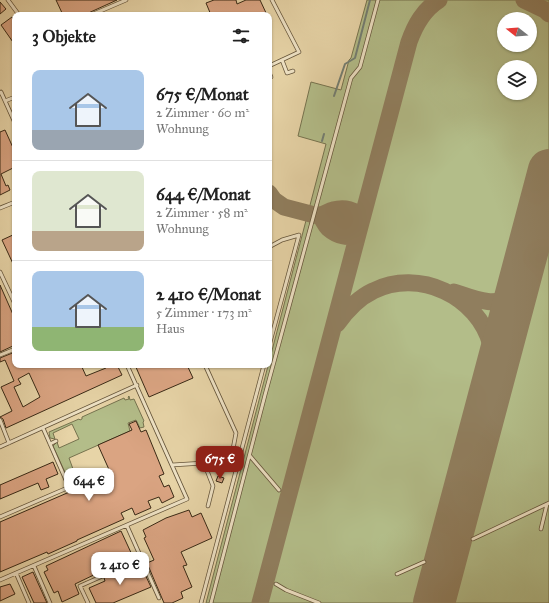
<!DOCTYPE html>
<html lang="de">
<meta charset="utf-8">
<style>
body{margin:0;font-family:"IM FELL Great Primer",serif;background:#f2f2f2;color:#222;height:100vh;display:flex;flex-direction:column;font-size:15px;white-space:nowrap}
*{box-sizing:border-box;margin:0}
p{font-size:13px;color:#767676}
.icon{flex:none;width:22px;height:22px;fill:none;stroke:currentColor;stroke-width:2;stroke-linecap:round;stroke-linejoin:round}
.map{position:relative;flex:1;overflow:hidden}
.sheet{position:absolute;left:12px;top:12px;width:260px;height:356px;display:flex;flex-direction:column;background:#fff;border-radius:8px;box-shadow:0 1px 3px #0004}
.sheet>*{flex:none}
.needle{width:26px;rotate:287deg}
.tools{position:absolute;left:497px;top:12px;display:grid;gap:8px}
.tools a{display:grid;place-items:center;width:40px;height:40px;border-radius:50%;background:#fff;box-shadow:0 1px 3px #0004;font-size:20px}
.price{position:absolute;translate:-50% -34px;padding:0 9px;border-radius:8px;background:#fff;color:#222;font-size:13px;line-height:26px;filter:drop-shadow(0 1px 2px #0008)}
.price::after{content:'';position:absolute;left:50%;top:24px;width:12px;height:9px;margin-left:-6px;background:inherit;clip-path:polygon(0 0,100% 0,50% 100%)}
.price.active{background:#8f2418;color:#fff}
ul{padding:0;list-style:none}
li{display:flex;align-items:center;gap:12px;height:100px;padding:0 20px}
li+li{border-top:1px solid #e0e0e0}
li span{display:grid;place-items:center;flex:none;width:112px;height:80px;border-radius:8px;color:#555}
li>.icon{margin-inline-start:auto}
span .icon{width:48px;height:48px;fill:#fffc;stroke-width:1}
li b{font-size:17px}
h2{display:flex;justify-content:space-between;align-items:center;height:48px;padding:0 20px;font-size:17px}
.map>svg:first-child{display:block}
.green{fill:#b3bd89;stroke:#76734f;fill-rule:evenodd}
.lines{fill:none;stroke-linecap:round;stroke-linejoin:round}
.stream{stroke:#737e73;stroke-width:2}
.taxiway{stroke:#907e5e;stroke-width:17}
.runway{stroke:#907e5e;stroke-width:42}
.building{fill:#daa482;stroke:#392915;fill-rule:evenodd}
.lane-casing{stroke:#64543a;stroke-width:4.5}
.lane{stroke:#efe3c6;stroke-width:3}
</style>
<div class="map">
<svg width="549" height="603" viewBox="0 0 549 603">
<rect width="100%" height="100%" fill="#e7d4a7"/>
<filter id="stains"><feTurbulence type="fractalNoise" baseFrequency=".005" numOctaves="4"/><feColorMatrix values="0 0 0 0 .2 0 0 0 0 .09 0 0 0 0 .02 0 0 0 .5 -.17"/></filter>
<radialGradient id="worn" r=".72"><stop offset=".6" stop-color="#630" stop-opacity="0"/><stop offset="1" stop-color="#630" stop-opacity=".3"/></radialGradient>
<path class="green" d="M367,0H549V603H206L326,144L298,136L311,82L341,90L349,60L351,58ZM504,19H530V45H504ZM504,67H530V93H504Z
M129,396L130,400L134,399L144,421L143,422L144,427L140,428L136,420L128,423L130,431L69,458L77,480L72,482L69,481L53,446L57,442L59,448L79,439L72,424L53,433L55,439L50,438L49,432L79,419L80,420L82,419V417L124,398L125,400L129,399L128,397Z"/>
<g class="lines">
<path class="stream" d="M334,96L345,64L355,58L370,0
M322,141L324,134"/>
<path class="taxiway" d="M524,0L545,10L549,14
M269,193L274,200L284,207L349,224L359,221L362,217
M318,215C323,218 324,224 328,228C336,235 349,240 358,233
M318,215C324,215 328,211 333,210C344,207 356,209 362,219
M454,292C470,297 497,310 511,294C515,290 518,283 520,278
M337,324C347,310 358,298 373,291C419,268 478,296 491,345C495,361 492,377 490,394
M260,603L409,42C415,25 423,10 439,0"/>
<path class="runway" d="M434,603L549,170"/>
</g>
<path class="building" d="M56,0H117L84,15H63Z
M214,0H236L237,4L246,0H260L267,15H211L206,3Z
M0,2L6,9L0,14Z
M12,17L15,21V45L1,25Z
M5,130L15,152V167L1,174L6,186L8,185L10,190L0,195V132Z
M15,234V268L2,240Z
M0,285L15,319V345L0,352Z
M15,352V365H81L86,376L106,368L105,365H117L122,375L6,428L3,419L0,417L12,411L1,387L14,381L5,360L0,362V358ZM29,373L40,397L23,407L14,387L21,384L18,379Z
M135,365H187L193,378L149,397Z
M136,421L141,432L146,430L164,474L159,476L164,487L169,485L174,497L162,503L159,497L148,501L151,508L135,515L132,508L121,513L124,519L77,540V541L48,554L47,552L0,572V522L111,474L98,445L132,430L129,424Z
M53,462L58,474L46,479L49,487L41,490L38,483L0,499V485Z
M218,476L224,478L222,483L216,481Z
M189,510L192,517L201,513L212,538L181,552L187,565L183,566L192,587L181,592L183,598L172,603H164L147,563L154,560L144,538L146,537L143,530L166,518Z
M121,531L133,557L118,564V566L102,573V571L75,584L79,594L62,602L58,591L54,593L44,572L48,570L46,566Z
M141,566L151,587L113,603H96L89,588L105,581L104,578L121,571L122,574Z
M33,572L47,603H34L22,577Z
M10,584L15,594L0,601V587Z"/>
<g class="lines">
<defs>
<path id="lane" d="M8,0L19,15
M91,15L126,0
M282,60L287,73L293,71
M269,66L299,52L272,0
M269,72L271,77L269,78
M0,93L1,92L15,123
M5,101L15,97
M0,208L15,202
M269,247L282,240L299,235L269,346
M0,272L15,304
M0,355L15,349
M0,420L9,443
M43,428L69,487
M50,444L56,441
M0,447L137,385
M250,456L279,490
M204,463L213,486L208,506
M172,465L204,463L233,449L236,433L205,365
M0,517L95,476
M127,526L159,598
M541,529L547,504
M473,539L549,503
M34,566L50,603
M16,573L29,603
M397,574L424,562
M0,580L187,499L127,365
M276,584L286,590L319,603
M88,603L80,586L141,559
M201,603L264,365
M211,603L265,395L351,78L360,67L378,0"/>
</defs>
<use href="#lane" class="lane-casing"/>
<use href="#lane" class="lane"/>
</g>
<rect width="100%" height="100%" filter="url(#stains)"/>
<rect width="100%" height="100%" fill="url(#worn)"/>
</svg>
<div class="tools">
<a><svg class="needle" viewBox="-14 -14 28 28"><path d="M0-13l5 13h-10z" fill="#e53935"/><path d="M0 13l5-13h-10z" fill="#767676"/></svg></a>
<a><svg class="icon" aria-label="layers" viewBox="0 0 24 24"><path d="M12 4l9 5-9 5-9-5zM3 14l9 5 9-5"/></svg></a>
</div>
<b class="price active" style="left:220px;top:480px">675 €</b>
<b class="price" style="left:89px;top:502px">644 €</b>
<b class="price" style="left:120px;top:586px">2 410 €</b>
<section class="sheet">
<h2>3 Objekte<svg class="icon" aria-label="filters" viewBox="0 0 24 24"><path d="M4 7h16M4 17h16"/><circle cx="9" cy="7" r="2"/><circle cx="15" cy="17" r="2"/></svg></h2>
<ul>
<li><span style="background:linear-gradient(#a9c7e8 75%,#9aa5b1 0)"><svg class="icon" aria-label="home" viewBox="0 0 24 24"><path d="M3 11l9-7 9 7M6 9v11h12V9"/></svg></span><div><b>675 €/Monat</b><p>2 Zimmer · 60 m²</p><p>Wohnung</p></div></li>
<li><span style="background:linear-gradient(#dfe7d0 75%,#b9a48a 0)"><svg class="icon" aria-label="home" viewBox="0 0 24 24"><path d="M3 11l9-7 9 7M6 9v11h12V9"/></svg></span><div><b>644 €/Monat</b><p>2 Zimmer · 58 m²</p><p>Wohnung</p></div></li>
<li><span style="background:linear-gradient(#a9c7e8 70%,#8fb573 0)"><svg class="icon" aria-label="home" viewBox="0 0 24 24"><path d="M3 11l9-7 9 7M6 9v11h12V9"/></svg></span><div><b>2 410 €/Monat</b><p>5 Zimmer · 173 m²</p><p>Haus</p></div></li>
</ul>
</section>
</div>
